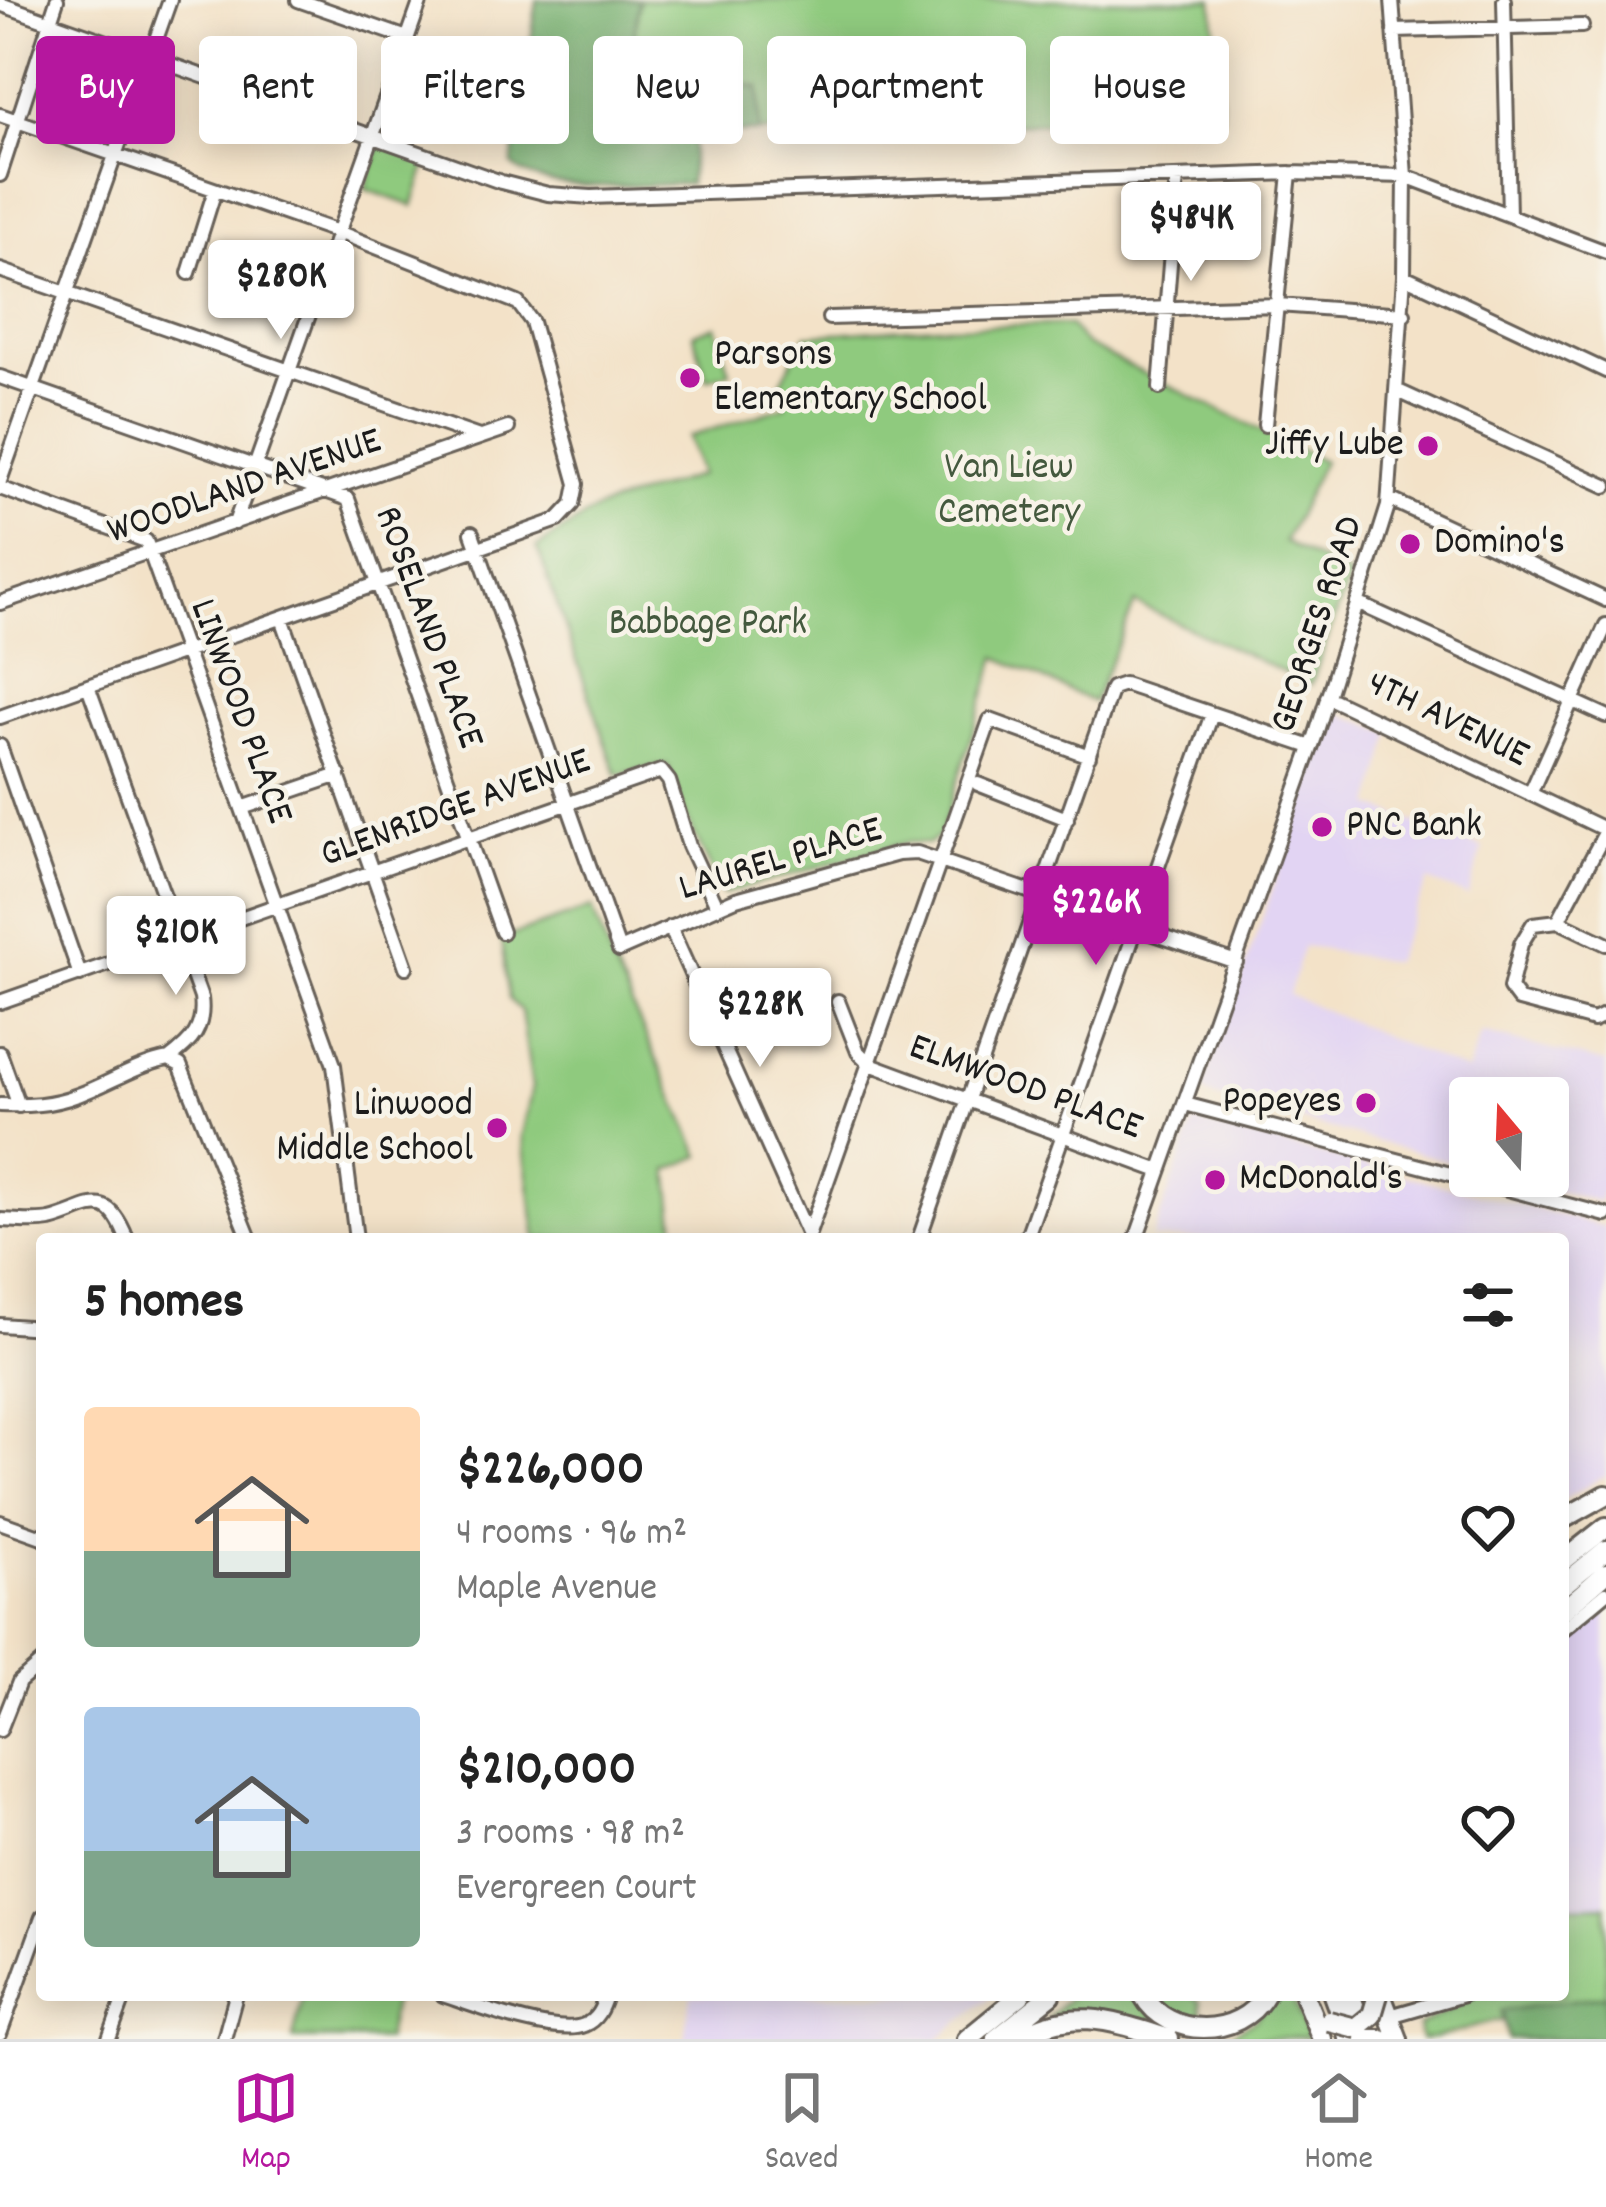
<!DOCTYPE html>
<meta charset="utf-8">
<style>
body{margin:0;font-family:Dekko,sans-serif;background:#f6f6f6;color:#222;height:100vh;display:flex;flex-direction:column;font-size:45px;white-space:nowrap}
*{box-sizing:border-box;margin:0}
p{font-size:39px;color:#767676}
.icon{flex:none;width:66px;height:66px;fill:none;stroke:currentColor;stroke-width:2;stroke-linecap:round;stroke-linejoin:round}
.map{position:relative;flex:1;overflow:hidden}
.sheet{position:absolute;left:36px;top:1233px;width:1533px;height:768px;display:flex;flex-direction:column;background:#fff;border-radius:12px;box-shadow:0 6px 30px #0003}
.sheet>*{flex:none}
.top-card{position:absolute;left:36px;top:36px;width:1536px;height:108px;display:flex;gap:24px}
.needle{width:78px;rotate:341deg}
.controls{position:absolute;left:1449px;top:1077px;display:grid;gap:24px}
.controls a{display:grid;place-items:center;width:120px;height:120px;border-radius:12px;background:#fff;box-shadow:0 6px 30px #0003;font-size:60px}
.price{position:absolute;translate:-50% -102px;padding:0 27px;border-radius:12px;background:#fff;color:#222;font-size:39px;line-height:78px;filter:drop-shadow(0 3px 6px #0008)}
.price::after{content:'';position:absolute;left:50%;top:72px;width:36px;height:27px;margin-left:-18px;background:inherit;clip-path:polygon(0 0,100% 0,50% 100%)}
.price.on{background:#b5179e;color:#fff}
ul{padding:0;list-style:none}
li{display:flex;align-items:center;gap:36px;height:300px;padding:0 48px}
li span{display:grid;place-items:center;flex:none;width:336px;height:240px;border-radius:12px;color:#555}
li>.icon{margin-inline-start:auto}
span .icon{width:144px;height:144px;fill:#fffc;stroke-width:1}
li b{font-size:51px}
h2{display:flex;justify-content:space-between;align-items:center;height:144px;padding:0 48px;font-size:51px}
.pill{padding:0 42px;border-radius:12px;background:#fff;box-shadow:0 6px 30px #0003;font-size:42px;line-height:108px}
.pill.on{background:#b5179e;color:#fff}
.tab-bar{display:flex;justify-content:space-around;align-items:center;height:168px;border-top:3px solid #e0e0e0;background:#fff;font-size:33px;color:#767676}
.tab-bar a{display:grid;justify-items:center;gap:6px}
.tab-bar .on{color:#b5179e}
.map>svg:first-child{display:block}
.built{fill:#e2d4f3}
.green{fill:#8fca7e;stroke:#56734d;stroke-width:3}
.forest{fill:#73ae6d;stroke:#486544;stroke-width:3}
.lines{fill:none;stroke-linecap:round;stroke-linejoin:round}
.minor-casing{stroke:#676158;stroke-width:18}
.highway-casing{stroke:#676158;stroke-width:24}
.minor{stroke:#fff;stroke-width:12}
.highway{stroke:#fff;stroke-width:18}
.highway-bridge-casing{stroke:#676158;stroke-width:24;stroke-linecap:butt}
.highway-bridge{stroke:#fff;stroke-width:18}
.poi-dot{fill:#b5179e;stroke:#f7f3e8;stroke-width:4.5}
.labels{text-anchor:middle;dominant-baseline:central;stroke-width:9;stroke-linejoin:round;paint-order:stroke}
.poi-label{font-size:39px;fill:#1c1c1c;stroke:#f7f3e8;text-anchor:start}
.park-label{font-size:39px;fill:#44593e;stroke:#f7f3e8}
.street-label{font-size:39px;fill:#1c1c1c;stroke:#f7f3e8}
</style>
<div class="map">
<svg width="1606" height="2039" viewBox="0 0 1606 2039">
<rect width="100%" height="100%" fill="#f7f3e8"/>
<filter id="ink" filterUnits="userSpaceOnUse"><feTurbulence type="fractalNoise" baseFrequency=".00833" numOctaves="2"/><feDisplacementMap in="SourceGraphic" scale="24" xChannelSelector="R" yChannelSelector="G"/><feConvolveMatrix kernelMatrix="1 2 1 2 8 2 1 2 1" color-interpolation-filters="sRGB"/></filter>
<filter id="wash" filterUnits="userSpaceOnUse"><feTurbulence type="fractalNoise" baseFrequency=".004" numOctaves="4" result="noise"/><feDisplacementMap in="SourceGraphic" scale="48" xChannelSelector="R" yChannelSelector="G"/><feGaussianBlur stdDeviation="2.7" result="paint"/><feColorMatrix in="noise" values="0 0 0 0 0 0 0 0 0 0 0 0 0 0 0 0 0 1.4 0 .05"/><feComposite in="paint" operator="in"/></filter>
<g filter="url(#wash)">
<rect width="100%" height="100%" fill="#f3e2c8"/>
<path class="built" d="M1334,711L1391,733L1372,806L1483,848L1468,896L1428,881L1393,962L1303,946L1289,995L1467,1072L1481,1033L1606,1063V1176L1599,1202L1505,1176H1548V1098H1470V1167L1208,1095L1203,1089Z
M1194,1122L1606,1227V1475L1563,1500V1239H1152Z
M1606,1608V1905L1563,1906V1644Z
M691,1995H993L938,2039H685Z"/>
<path class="green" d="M639,0H1213L1222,117L759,132V87L629,67Z
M380,145L428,161L413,206L365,189Z
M1059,325L1070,326L1086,345L1323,461L1284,542L1350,576L1311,685L1135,603L1093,702L997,657L940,835L929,844L908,842L723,894L688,821L667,764L617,775L537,547L599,508L700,475L688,437L786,406L781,382L806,335L938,326Z
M716,326L730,372L707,379L693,333Z
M592,908L611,960L701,1156L669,1170L677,1239H537L522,1135L532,1087L521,1011L509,999L501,939Z
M1606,1905V1995L1502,2011L1504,2020C1474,2023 1451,2039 1420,2039L1418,2026L1478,1995H1563V1906Z
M303,1995H394L386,2039H293Z
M1072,1995H1139L1163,2028L1049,2016Z
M1154,1995H1192L1200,2001L1202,2019L1175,2020Z
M1270,1995H1291L1308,2037L1222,2039L1256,2019Z"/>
<path class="forest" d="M537,0H639L630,67L759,88V132L694,135L689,184C647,184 541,196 512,165Z
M1606,1995L1604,2039H1508L1501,2011Z"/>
</g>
<g filter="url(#ink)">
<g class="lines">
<defs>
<path id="minor" d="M298,0L407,38
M1504,0L1509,215
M0,4L501,182L548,194L591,197L1290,173L1405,176L1606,252
M1394,31L1582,26
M0,115L338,232L518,303L532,322L577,484L573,504L558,520L0,717
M0,175L57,0
M0,270L479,437
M189,273L215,190
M1404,276L1606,371
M829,318L1278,305L1404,314
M0,377L348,499L502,932
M1160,388L1177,177
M1398,391L1606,486
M1265,425L1290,173
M0,481L170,0
M0,488L146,541L334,1065L356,1239
M1389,499L1606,600
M235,523L421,0
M472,533L619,950L736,899L898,854L917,853L1236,962
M0,603L508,428
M1357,603L1606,716
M282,618L406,967
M88,686L201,998C205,1028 192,1042 169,1059
M1327,697L1606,830
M0,746L80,975
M978,784L1067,819
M1530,794L1606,625
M242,808L339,775
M1558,921L1606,831
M670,927L807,1233
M1606,944L1558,921L1533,924L1521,944L1510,988L1519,1000L1594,1020L1606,1014
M838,1001L858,1052L870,1064L1160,1171
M0,1002L661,771L669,781L689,846L717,906
M0,1053L19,1106
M1185,1104L1606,1215
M0,1105C27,1106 52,1105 78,1095C109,1084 136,1065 169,1059L180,1065L186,1080L250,1239
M0,1220C16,1220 35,1223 50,1220C90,1210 106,1185 127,1239
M807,1239L990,720L1089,756
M919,1239L1112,688L1124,684L1311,747
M1026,1239L1212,714
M1136,1239L1316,734L1388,506L1404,276L1405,176L1392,0
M0,1325L42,1328
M0,1522L42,1537
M1563,1629L1606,1593
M0,1730L19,1682L42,1662
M443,1995C473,2005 556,2037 584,2025C597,2020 602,2008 606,1995
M1390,2016L1463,1995
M0,2034L42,1917
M109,2039L125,1995
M224,2039L236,1995"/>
<path id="highway" d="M1563,1519L1606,1495
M1563,1561L1606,1527
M1563,1585L1606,1550
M1563,1610L1606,1573
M1143,1995C1168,2039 1239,2039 1265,1995
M1304,1995L1322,2039
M1333,1995L1349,2039
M1350,1995L1365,2034
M1381,1995L1398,2039
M967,2039L1021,1995
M996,2039L1051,1995
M1015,2039C1073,2006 1110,2020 1169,2039"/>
</defs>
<use href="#minor" class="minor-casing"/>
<use href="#highway" class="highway-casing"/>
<use href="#minor" class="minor"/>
<use href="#highway" class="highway"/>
<defs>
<path id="highway-bridge" d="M1329,2021L1356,2028L1372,2015L1378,1995
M1364,2039H1381"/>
</defs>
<use href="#highway-bridge" class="highway-bridge-casing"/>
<use href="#highway-bridge" class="highway-bridge"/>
</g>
</g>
<g class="poi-dot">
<circle cx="690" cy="378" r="12"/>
<circle cx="1428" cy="446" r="12"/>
<circle cx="1410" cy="544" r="12"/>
<circle cx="1322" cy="827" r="12"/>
<circle cx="1366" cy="1103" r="12"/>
<circle cx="497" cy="1128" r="12"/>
<circle cx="1215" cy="1180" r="12"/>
</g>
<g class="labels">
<g class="poi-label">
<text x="714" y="356">Parsons<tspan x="714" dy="45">Elementary School</tspan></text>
<text x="1404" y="446" text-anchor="end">Jiffy Lube</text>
<text x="1434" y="544">Domino's</text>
<text x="1346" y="827">PNC Bank</text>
<text x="1342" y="1103" text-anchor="end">Popeyes</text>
<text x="473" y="1106" text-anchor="end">Linwood<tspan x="473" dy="45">Middle School</tspan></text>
<text x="1239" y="1180">McDonald's</text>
</g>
<g class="park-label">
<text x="1009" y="469">Van Liew<tspan x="1009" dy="45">Cemetery</tspan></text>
<text x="708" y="625">Babbage Park</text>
</g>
<g class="street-label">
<text transform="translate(245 488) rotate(-19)">WOODLAND AVENUE</text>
<text transform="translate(1319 625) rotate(-72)">GEORGES ROAD</text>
<text transform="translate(427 628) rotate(70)">ROSELAND PLACE</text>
<text transform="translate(239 712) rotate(70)">LINWOOD PLACE</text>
<text transform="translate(1447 721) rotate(26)">4TH AVENUE</text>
<text transform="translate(456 810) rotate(-20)">GLENRIDGE AVENUE</text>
<text transform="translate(781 861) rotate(-17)">LAUREL PLACE</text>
<text transform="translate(1025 1089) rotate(20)">ELMWOOD PLACE</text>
</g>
</g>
</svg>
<div class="controls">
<a><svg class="needle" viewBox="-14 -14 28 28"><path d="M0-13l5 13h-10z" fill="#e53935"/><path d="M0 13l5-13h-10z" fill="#767676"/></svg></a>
</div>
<b class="price" style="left:1191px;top:284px">$484K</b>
<b class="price" style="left:281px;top:342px">$280K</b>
<b class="price on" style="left:1096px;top:968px">$226K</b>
<b class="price" style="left:176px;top:998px">$210K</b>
<b class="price" style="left:760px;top:1070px">$228K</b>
<div class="top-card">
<a class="pill on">Buy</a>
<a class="pill">Rent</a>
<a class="pill">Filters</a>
<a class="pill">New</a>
<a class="pill">Apartment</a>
<a class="pill">House</a>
</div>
<section class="sheet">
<h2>5 homes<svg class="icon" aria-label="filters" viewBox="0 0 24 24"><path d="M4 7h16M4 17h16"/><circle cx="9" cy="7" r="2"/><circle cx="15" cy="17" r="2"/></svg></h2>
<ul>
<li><span style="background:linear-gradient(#ffd9b3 60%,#7fa58c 0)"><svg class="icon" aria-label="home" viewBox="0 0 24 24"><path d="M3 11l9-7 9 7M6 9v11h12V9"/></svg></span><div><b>$226,000</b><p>4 rooms · 96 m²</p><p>Maple Avenue</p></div><svg class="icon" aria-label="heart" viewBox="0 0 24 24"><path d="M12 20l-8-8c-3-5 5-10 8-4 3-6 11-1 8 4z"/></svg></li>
<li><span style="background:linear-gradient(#a9c7e8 60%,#7fa58c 0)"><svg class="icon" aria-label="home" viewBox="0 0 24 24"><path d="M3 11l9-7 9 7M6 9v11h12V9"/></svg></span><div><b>$210,000</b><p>3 rooms · 98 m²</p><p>Evergreen Court</p></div><svg class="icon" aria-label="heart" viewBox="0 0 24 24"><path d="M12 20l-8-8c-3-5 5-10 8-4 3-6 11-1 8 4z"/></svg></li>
</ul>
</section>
</div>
<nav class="tab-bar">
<a class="on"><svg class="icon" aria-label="map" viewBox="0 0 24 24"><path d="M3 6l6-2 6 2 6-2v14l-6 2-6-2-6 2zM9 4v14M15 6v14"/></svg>Map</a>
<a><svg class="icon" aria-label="saved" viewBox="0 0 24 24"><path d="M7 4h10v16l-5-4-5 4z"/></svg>Saved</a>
<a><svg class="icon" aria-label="home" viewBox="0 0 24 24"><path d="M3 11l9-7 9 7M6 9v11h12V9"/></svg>Home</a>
</nav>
